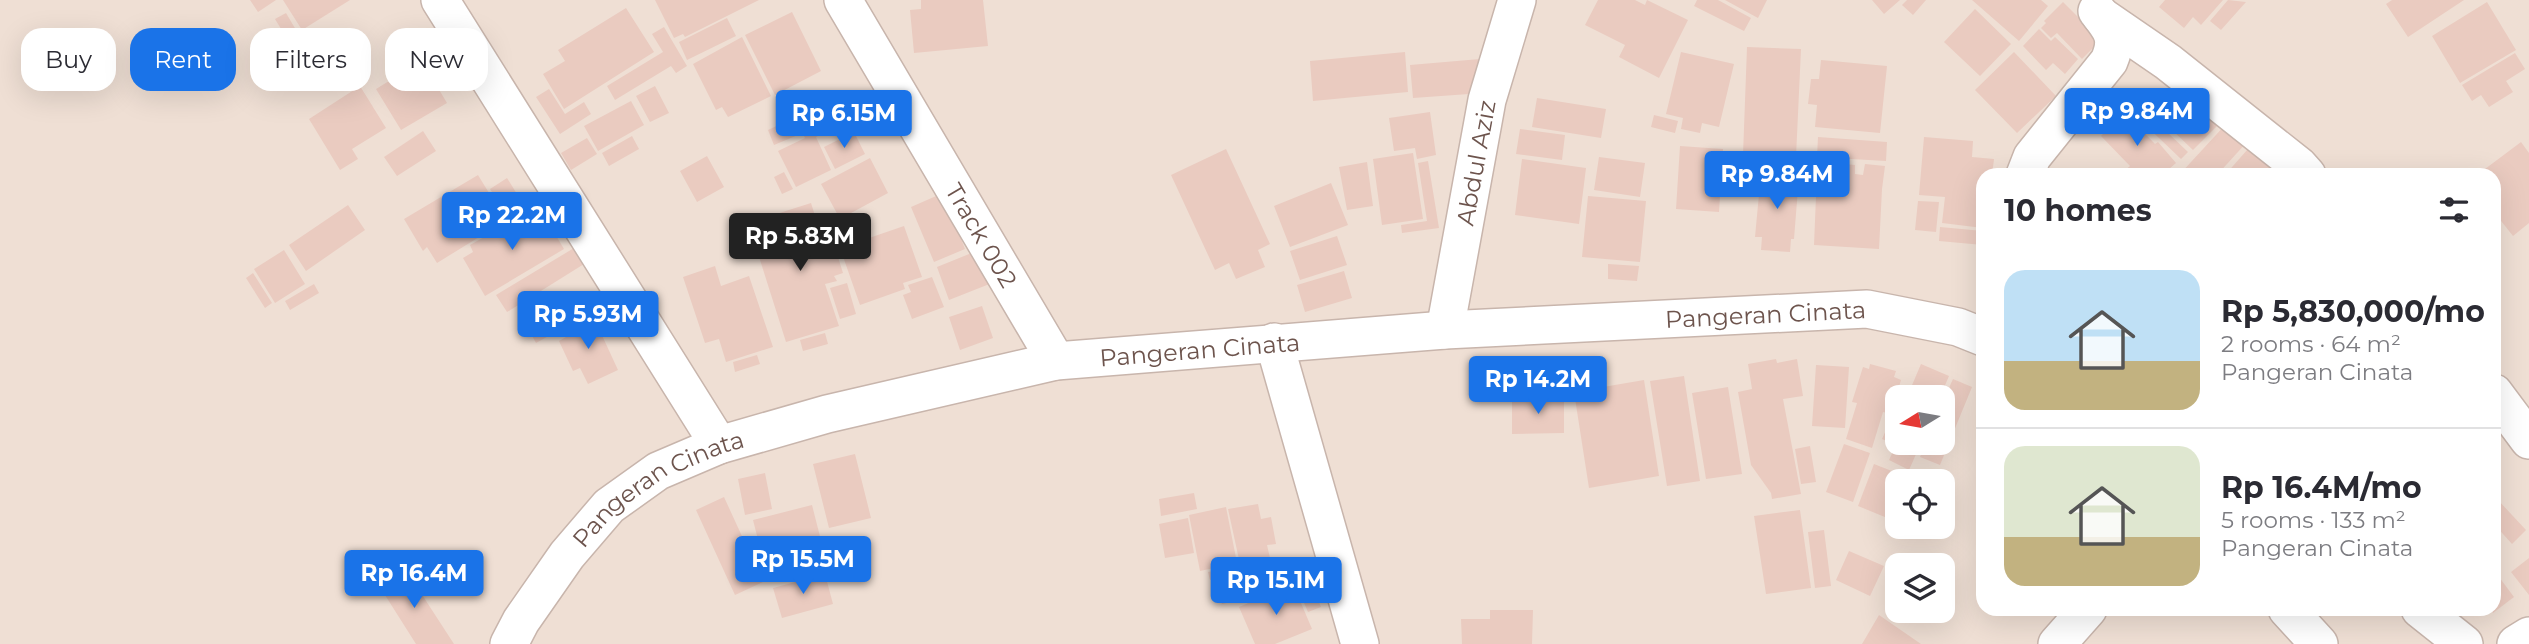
<!DOCTYPE html>
<meta charset="utf-8">
<style>
body{margin:0;font-family:Montserrat,sans-serif;background:#f7f7f7;color:#2b2b33;height:100vh;display:flex;flex-direction:column;font-size:26px;white-space:nowrap}
*{box-sizing:border-box;margin:0}
p{font-size:23px;color:#7c7c81}
.icon{flex:none;width:38px;height:38px;fill:none;stroke:currentColor;stroke-width:2;stroke-linecap:round;stroke-linejoin:round}
.map{position:relative;flex:1;overflow:hidden}
.side{position:absolute;left:1976px;top:168px;width:525px;height:448px;display:flex;flex-direction:column;background:#fff;border-radius:21px;box-shadow:0 7px 28px #0002}
.side>*{flex:none}
.guide{position:absolute;left:21px;top:28px;width:665px;height:63px;display:flex;gap:14px}
.needle{width:46px;rotate:259deg}
.buttons{position:absolute;left:1885px;top:385px;display:grid;gap:14px}
.buttons a{display:grid;place-items:center;width:70px;height:70px;border-radius:14px;background:#fff;box-shadow:0 7px 28px #0002;font-size:35px}
.price{position:absolute;translate:-50% -60px;padding:0 16px;border-radius:7px;background:#1a73e8;color:#fff;font-size:23px;line-height:46px;filter:drop-shadow(0 2px 4px #0008)}
.price::after{content:'';position:absolute;left:50%;top:42px;width:21px;height:16px;margin-left:-10px;background:inherit;clip-path:polygon(0 0,100% 0,50% 100%)}
.price.current{background:#222;color:#fff}
ul{padding:0;list-style:none}
li{display:flex;align-items:center;gap:21px;height:175px;padding:0 28px}
li+li{border-top:2px solid #e1e1e2}
li span{display:grid;place-items:center;flex:none;width:196px;height:140px;border-radius:21px;color:#555}
li>.icon{margin-inline-start:auto}
span .icon{width:84px;height:84px;fill:#fffc;stroke-width:1}
li b{font-size:30px}
h2{display:flex;justify-content:space-between;align-items:center;height:84px;padding:0 28px;font-size:30px}
.pill{padding:0 24px;border-radius:21px;background:#fff;box-shadow:0 7px 28px #0002;font-size:24px;line-height:63px}
.pill.current{background:#1a73e8;color:#fff}
.map>svg:first-child{display:block}
.residential{fill:#efdfd4;fill-rule:evenodd}
.building{fill:#eacbc0}
.lines{fill:none;stroke-linecap:round;stroke-linejoin:round}
.minor-casing{stroke:#c8b5ac;stroke-width:40}
.minor{stroke:#fff;stroke-width:37}
.labels{text-anchor:middle;dominant-baseline:central;stroke-width:6;stroke-linejoin:round;paint-order:stroke}
.street-label{font-size:24px;fill:#6d544d;stroke:#fcf2ea}
</style>
<div class="map">
<svg width="2529" height="644" viewBox="0 0 2529 644">
<rect width="100%" height="100%" fill="#f9eee4"/>
<path class="residential" d="M0,0H2529V644H0ZM1983,175H2494V609H1983ZM1897,397H1942V443H1897ZM1897,481H1942V527H1897ZM1897,565H1942V611H1897Z"/>
<path class="building" d="M250,0H276L258,12Z
M283,0H350L302,30Z
M655,0H759L685,37L683,34L674,38Z
M921,0H983L988,46L914,53L910,10L921,9Z
M1598,0H1635L1645,5L1647,0L1688,20L1659,78L1619,57L1625,45L1585,25Z
M1697,0H1718L1751,18L1744,31L1694,6Z
M1725,0H1767L1758,18Z
M1872,0H1900L1884,14Z
M1907,0H1926L1913,15L1902,5Z
M1972,0H2041L2048,6L2019,41Z
M2165,0H2223L2201,25L2193,17L2184,28L2159,7Z
M2228,0L2246,2L2221,30L2210,21Z
M2392,0H2464L2408,37L2386,4Z
M2063,2L2101,40L2082,59L2057,33L2051,38L2041,28L2046,23L2044,21Z
M2487,2L2516,50L2460,83L2432,36Z
M626,8L654,52L564,109L543,74L565,61L558,50Z
M1975,9L2011,44L1980,76L1944,42Z
M792,12L821,71L775,95L745,35Z
M286,13L299,35L289,42L275,19Z
M727,18L736,36L687,60L679,42Z
M664,27L687,66L676,73L671,66L615,100L607,86L663,52L652,34Z
M2039,29L2051,41L2055,37L2078,59L2065,74L2053,63L2046,70L2023,46Z
M742,37L771,96L728,117L722,107L716,110L693,64Z
M1747,47L1801,49L1796,157L1743,155Z
M1405,52L1408,92L1313,101L1310,61Z
M1681,52L1734,64L1719,127L1702,123L1700,133L1681,129L1683,118L1666,114Z
M2014,52L2056,96L2017,133L1975,90Z
M2515,53L2525,69L2506,81L2513,92L2489,107L2481,95L2472,101L2462,85Z
M1480,59L1483,93L1413,98L1410,65Z
M1821,60L1887,66L1880,133L1815,127L1817,105L1808,104L1811,79H1819Z
M422,61L447,103L401,130L376,89Z
M360,86L386,128L352,149L358,159L340,170L309,119Z
M655,86L669,113L650,122L636,96Z
M549,89L565,114L584,102L591,114L560,134L536,97Z
M839,97L850,120L816,137L831,170L796,187L778,151L805,138L795,118Z
M1537,98L1606,109L1601,138L1532,127Z
M631,101L644,125L598,151L584,126Z
M2194,104L2217,126L2193,150L2171,129Z
M2144,110L2188,152L2181,159L2137,117Z
M1430,112L1436,155L1417,159L1415,148L1394,151L1389,118Z
M2124,112L2155,144L2158,142L2176,163L2162,175L2122,173L2130,166L2101,136Z
M1654,115L1678,121L1675,133L1651,127Z
M791,119L798,135L774,145L768,130Z
M2227,123L2247,142L2217,175H2179Z
M1520,129L1565,135L1562,160L1516,154Z
M423,131L436,151L397,176L384,157Z
M854,132L865,154L835,169L824,147Z
M632,136L639,149L609,166L602,153Z
M1818,137L1887,142L1886,161L1817,157Z
M1924,137L1973,141L1972,157L1994,159L1992,175H1983V228L1942,223L1945,197L1919,195Z
M587,138L597,154L571,170L561,153Z
M2255,141L2285,175H2225Z
M2521,142L2529,153V223L2513,236L2494,212V175H2477Z
M1680,146L1723,149L1719,212L1676,209Z
M1226,149L1270,244L1258,250L1265,267L1236,279L1229,263L1215,270L1171,175Z
M1413,153L1423,219L1382,225L1373,159Z
M707,156L724,187L697,202L680,171Z
M1599,157L1645,163L1640,197L1594,190Z
M870,158L888,193L840,219L821,184Z
M1522,159L1586,168L1579,224L1515,215Z
M1428,161L1439,228L1402,233L1401,225L1427,221L1418,163Z
M1367,162L1373,206L1347,210L1339,167Z
M1824,162L1855,165V174L1863,175L1865,164L1885,166L1882,189L1879,249L1814,245L1817,172L1823,173Z
M1738,163L1757,166L1752,196L1734,193Z
M784,172L793,189L782,194L774,177Z
M1761,173L1799,176L1794,239H1791L1790,252L1761,250L1762,237H1755Z
M478,175L497,206L488,211L497,226L437,263L427,247L423,251L404,219Z
M507,178L525,207L499,222L493,212L501,206L490,189Z
M1331,183L1348,225L1290,247L1274,206Z
M943,193L965,249L934,262L911,207Z
M1588,196L1646,201L1640,262L1582,257Z
M1918,201L1939,202L1936,232L1915,230Z
M811,203L823,241L832,238L843,273L834,276L837,281L825,284L839,326L786,342L755,244L777,237L770,216Z
M348,205L365,230L306,271L289,245Z
M542,212L564,249L485,296L463,258L473,252L470,245L520,217L523,222Z
M904,226L922,277L903,283L905,289L860,305L840,248Z
M1940,227L1983,231V245L1939,241Z
M1337,236L1347,265L1300,280L1290,251Z
M574,248L584,264L507,312L496,295Z
M284,250L305,284L275,303L254,269Z
M979,250L992,283L949,300L937,267Z
M1608,264L1639,266L1637,281L1608,279Z
M715,266L721,286L749,276L773,347L726,362L719,339L705,343L683,277Z
M1344,271L1352,298L1305,312L1297,285Z
M253,273L272,303L265,308L246,278Z
M932,277L944,307L912,319L903,295L911,292L908,285Z
M847,283L856,314L840,319L830,288Z
M314,284L319,293L290,310L285,301Z
M982,306L993,338L960,350L949,317Z
M555,308L565,327L536,343L526,325Z
M594,318L618,370L588,384L580,368L573,371L559,341L566,337L563,332Z
M825,333L828,344L803,351L800,340Z
M757,355L760,364L735,372L733,362Z
M1776,359L1777,363L1797,359L1803,396L1783,399L1801,494L1772,499L1771,493L1751,465L1738,392L1752,389L1748,364Z
M1870,364L1896,371L1894,377L1901,380L1891,414L1883,412L1872,448L1846,439L1857,403L1852,402L1863,367L1869,369Z
M1921,364L1949,376L1940,397H1907Z
M1816,365L1849,367L1845,428L1812,426Z
M1684,376L1700,481L1667,486L1650,381Z
M1953,379L1972,387L1940,465L1920,457L1926,443H1942V403Z
M1644,380L1659,476L1589,488L1574,392Z
M1728,387L1742,474L1706,479L1692,393Z
M1512,399H1564V433L1512,434Z
M1895,410L1897,411V443H1921L1909,470L1889,460L1896,445L1882,439Z
M1844,444L1870,453L1853,502L1826,492Z
M1810,446L1816,482L1801,484L1795,449Z
M855,454L871,518L829,528L813,464Z
M1874,464L1917,481H1897V522L1858,506Z
M765,473L772,509L745,515L738,479Z
M1194,493L1197,509L1161,516L1159,499Z
M724,497L763,582L735,595L696,510Z
M2498,500L2526,530L2512,544L2494,524V504Z
M1258,504L1261,519L1271,517L1276,544L1267,545L1270,558L1240,564L1228,509Z
M812,505L827,564L768,579L753,520Z
M1226,507L1237,563L1200,571L1189,515Z
M1800,510L1811,588L1766,594L1754,516Z
M1188,518L1194,553L1165,558L1159,524Z
M1824,530L1831,586L1815,588L1808,532Z
M1849,551L1884,566L1870,596L1836,580Z
M2529,558V595L2511,572Z
M1265,561L1266,569L1210,580L1208,572Z
M404,567L454,644H416L378,584Z
M2496,573L2514,597L2493,613L2491,609H2494V575Z
M825,574L833,604L782,618L773,588Z
M1237,581L1241,600L1222,604L1217,586Z
M1311,581L1321,607L1308,612L1297,587Z
M1293,584L1312,629L1275,644H1255L1239,607Z
M1490,610H1533L1532,644H1462L1461,619H1490Z
M1879,615L1921,644H1862Z"/>
<g class="lines">
<defs>
<g id="minor">
<path d="M440,0L719,445"/>
<path id="s1" d="M843,0L1056,361"/>
<path d="M2101,16L2168,62L2299,166L2307,175"/>
<path d="M2025,175L2032,157L2109,61C2119,38 2112,30 2097,11"/>
<path id="s2" d="M1445,330L1487,100L1517,0"/>
<path d="M1274,342L1360,644"/>
<path d="M2494,393L2529,440"/>
<path d="M2287,609L2319,644"/>
<path d="M2420,609L2464,644"/>
<path id="s3" d="M509,644L521,621L567,555L609,506L658,471L719,445L827,414L1056,361L1445,330L1867,309L1958,327L1983,337"/>
<path d="M2057,644L2088,609"/>
<path d="M2516,644L2529,636"/>
</g>
</defs>
<use href="#minor" class="minor-casing"/>
<use href="#minor" class="minor"/>
</g>
<g class="labels">
<g class="street-label">
<text stroke="none"><textPath href="#s2" startOffset="170">Abdul Aziz</textPath></text>
<text stroke="none"><textPath href="#s1" startOffset="273">Track 002</textPath></text>
<text stroke="none"><textPath href="#s3" startOffset="1356">Pangeran Cinata</textPath></text>
<text stroke="none"><textPath href="#s3" startOffset="789">Pangeran Cinata</textPath></text>
<text stroke="none"><textPath href="#s3" startOffset="222">Pangeran Cinata</textPath></text>
</g>
</g>
</svg>
<div class="buttons">
<a><svg class="needle" viewBox="-14 -14 28 28"><path d="M0-13l5 13h-10z" fill="#e53935"/><path d="M0 13l5-13h-10z" fill="#7c7c81"/></svg></a>
<a><svg class="icon" aria-label="locate" viewBox="0 0 24 24"><circle cx="12" cy="12" r="6"/><path d="M12 2v4M12 18v4M2 12h4M18 12h4"/></svg></a>
<a><svg class="icon" aria-label="layers" viewBox="0 0 24 24"><path d="M12 4l9 5-9 5-9-5zM3 14l9 5 9-5"/></svg></a>
</div>
<b class="price" style="left:2137px;top:148px">Rp 9.84M</b>
<b class="price" style="left:844px;top:150px">Rp 6.15M</b>
<b class="price" style="left:1777px;top:211px">Rp 9.84M</b>
<b class="price" style="left:512px;top:252px">Rp 22.2M</b>
<b class="price current" style="left:800px;top:273px">Rp 5.83M</b>
<b class="price" style="left:588px;top:351px">Rp 5.93M</b>
<b class="price" style="left:1538px;top:416px">Rp 14.2M</b>
<b class="price" style="left:803px;top:596px">Rp 15.5M</b>
<b class="price" style="left:414px;top:610px">Rp 16.4M</b>
<b class="price" style="left:1276px;top:617px">Rp 15.1M</b>
<div class="guide">
<a class="pill">Buy</a>
<a class="pill current">Rent</a>
<a class="pill">Filters</a>
<a class="pill">New</a>
</div>
<section class="side">
<h2>10 homes<svg class="icon" aria-label="filters" viewBox="0 0 24 24"><path d="M4 7h16M4 17h16"/><circle cx="9" cy="7" r="2"/><circle cx="15" cy="17" r="2"/></svg></h2>
<ul>
<li><span style="background:linear-gradient(#bfe0f5 65%,#c2b280 0)"><svg class="icon" aria-label="home" viewBox="0 0 24 24"><path d="M3 11l9-7 9 7M6 9v11h12V9"/></svg></span><div><b>Rp 5,830,000/mo</b><p>2 rooms · 64 m²</p><p>Pangeran Cinata</p></div></li>
<li><span style="background:linear-gradient(#dfe7d0 65%,#c2b280 0)"><svg class="icon" aria-label="home" viewBox="0 0 24 24"><path d="M3 11l9-7 9 7M6 9v11h12V9"/></svg></span><div><b>Rp 16.4M/mo</b><p>5 rooms · 133 m²</p><p>Pangeran Cinata</p></div></li>
</ul>
</section>
</div>
